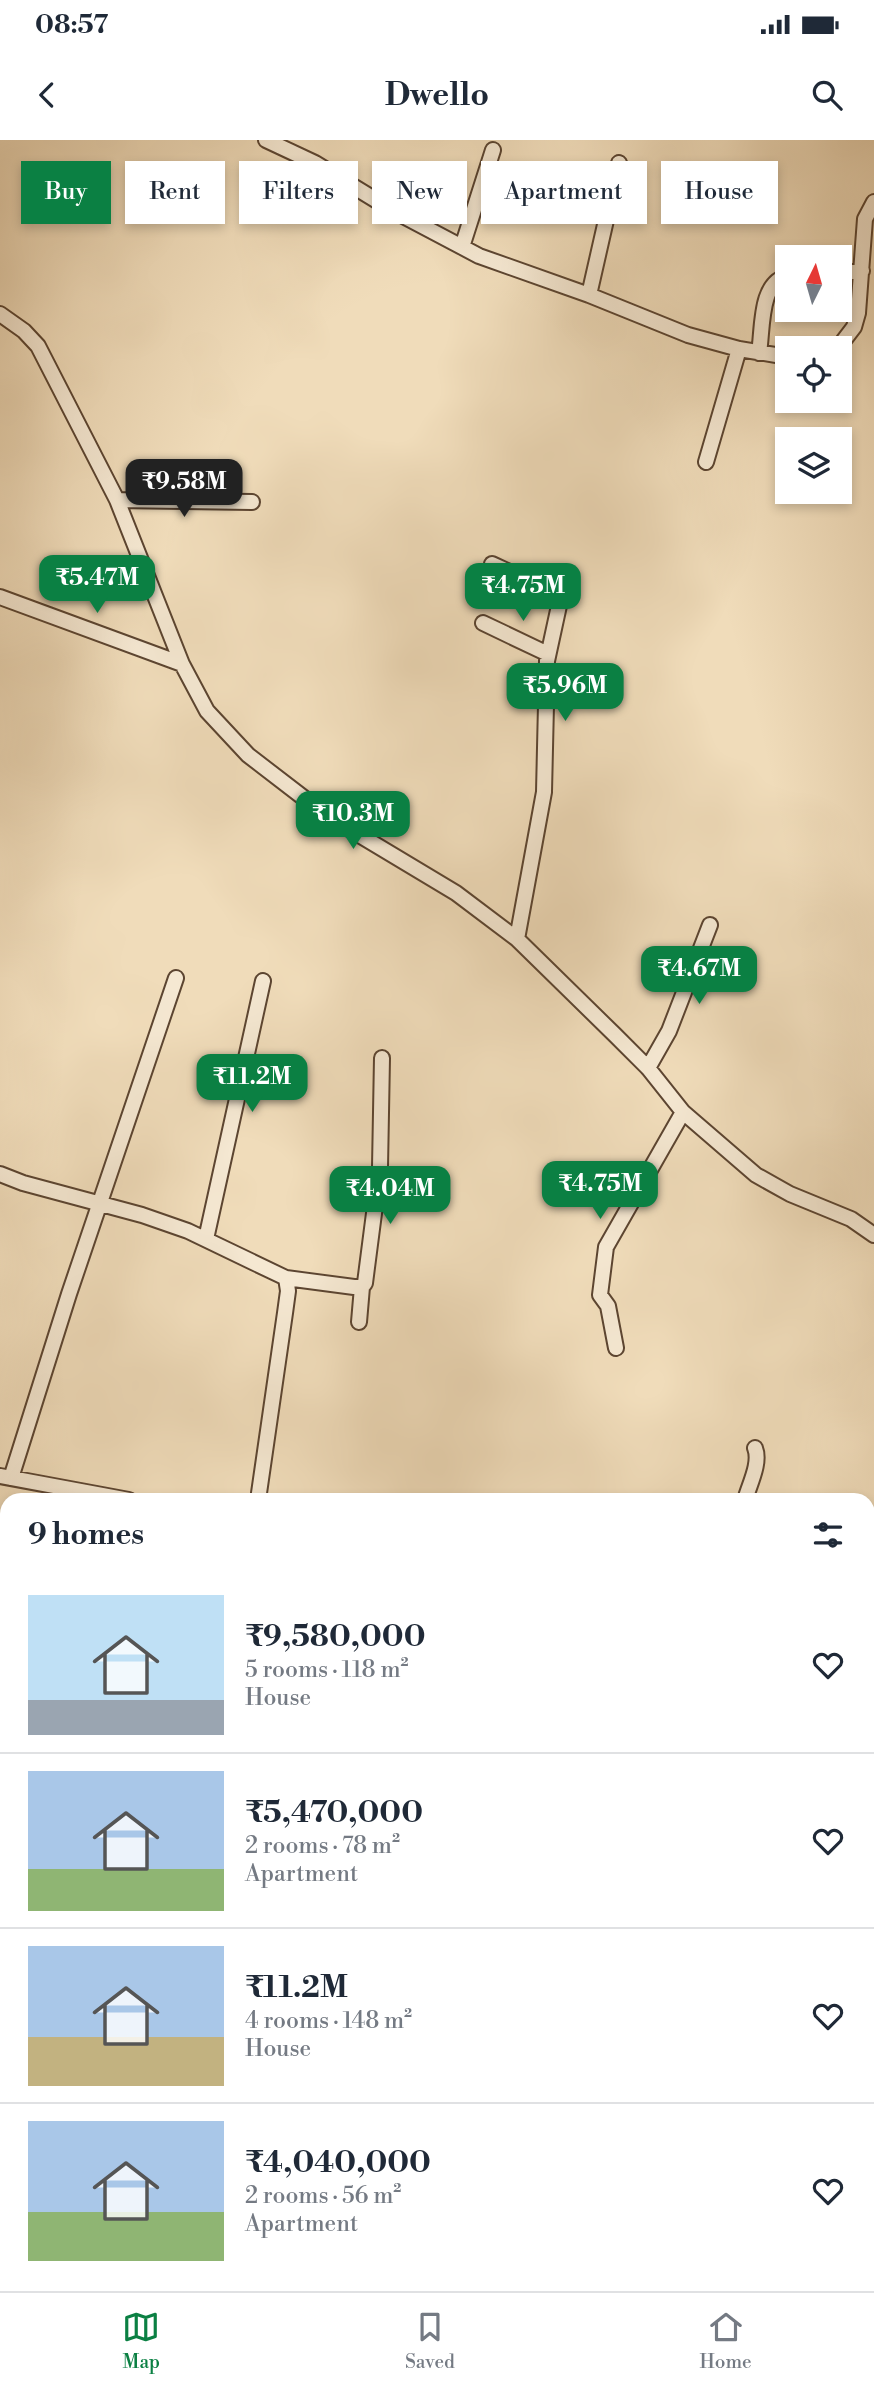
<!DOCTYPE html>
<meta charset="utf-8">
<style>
body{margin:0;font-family:"Libre Bodoni",serif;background:#f6f6f7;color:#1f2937;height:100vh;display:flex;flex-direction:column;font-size:26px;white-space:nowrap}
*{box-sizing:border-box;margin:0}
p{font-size:23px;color:#747a83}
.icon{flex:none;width:38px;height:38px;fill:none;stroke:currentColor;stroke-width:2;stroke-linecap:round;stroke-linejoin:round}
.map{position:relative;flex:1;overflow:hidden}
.drawer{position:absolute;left:0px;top:1353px;width:875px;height:800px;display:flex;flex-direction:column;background:#fff;border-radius:21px 21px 0 0;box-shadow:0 4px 10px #0003}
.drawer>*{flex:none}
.hud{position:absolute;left:21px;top:21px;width:833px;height:63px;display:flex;gap:14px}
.needle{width:46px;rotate:5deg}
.fabs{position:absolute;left:775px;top:105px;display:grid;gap:14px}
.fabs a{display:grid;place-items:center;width:77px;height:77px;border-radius:0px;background:#fff;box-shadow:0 4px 10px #0003;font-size:35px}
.price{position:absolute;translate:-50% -60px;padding:0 16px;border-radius:14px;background:#0b8043;color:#fff;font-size:23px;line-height:46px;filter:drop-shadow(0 2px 4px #0008)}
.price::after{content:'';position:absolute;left:50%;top:42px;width:21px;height:16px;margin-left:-10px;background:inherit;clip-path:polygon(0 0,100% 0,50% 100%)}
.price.current{background:#222;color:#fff}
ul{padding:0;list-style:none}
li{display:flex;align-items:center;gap:21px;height:175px;padding:0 28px}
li+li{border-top:2px solid #e0e1e3}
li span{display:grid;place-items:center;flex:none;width:196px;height:140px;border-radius:0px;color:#555}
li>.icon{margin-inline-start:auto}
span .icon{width:84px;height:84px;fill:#fffc;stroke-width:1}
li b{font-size:30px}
h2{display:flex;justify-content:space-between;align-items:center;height:84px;padding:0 28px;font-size:30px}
.pill{padding:0 24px;border-radius:0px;background:#fff;box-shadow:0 4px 10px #0003;font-size:24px;line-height:63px}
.pill.current{background:#0b8043;color:#fff}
.status{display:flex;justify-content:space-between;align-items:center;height:49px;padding:0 35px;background:#fff;direction:ltr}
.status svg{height:19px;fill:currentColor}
header{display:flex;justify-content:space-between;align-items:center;height:91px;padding:0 28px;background:#fff;font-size:32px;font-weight:700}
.tabs{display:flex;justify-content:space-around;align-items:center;height:98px;border-top:2px solid #e0e1e3;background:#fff;font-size:19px;color:#747a83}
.tabs a{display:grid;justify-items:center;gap:4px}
.tabs .current{color:#0b8043}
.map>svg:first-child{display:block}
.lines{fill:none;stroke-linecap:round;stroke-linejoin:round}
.lane-casing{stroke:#5c4531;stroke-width:10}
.street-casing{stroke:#5c4531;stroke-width:18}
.lane{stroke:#f5e8d2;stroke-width:7}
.street{stroke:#f5e8d2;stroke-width:14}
</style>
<div class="status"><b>08:57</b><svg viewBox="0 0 49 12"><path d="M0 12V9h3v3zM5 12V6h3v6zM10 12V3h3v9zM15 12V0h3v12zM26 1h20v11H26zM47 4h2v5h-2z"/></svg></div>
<header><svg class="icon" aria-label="back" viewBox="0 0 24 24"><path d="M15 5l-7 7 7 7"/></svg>Dwello<svg class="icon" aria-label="search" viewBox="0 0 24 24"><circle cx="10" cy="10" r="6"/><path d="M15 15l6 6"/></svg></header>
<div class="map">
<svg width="874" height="2151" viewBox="0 0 874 2151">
<rect width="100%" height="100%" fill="#f0dcba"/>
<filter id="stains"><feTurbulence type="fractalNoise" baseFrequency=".00286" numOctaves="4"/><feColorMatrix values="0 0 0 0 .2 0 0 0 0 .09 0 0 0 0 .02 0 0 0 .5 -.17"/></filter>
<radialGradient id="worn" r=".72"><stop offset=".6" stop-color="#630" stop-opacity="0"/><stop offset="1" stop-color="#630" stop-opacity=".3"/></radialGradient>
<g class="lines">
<defs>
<path id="lane" d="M0,1760L7,1762
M140,2146L144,2151"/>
<path id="street" d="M266,0L315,23L392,70L479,116L589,155L688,195L739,209L788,217
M462,107L493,10
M840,133L862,131
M589,155L619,23
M0,174L24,191L38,206L117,360L182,524L207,571L248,615L326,675L456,753L517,799L615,895L648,928L683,972L756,1035L790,1054L851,1079L874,1095
M838,208L854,187L858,173L865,79L874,62
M759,213C763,188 759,142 788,136
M706,322L739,209
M117,360L252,362
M492,424L555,453L560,461L547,521L544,652L517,799
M0,457L182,524
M483,483L548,514
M648,928L669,891L710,785
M0,1034L23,1043L142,1075L188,1091L286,1138L288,1151L285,1173L258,1360
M206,1099L263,841
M286,1138L354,1147H362L365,1143L380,1027L382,918
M359,1182L362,1147
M616,1208L608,1166L600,1155L606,1107L683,972
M0,1336L129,1360
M11,1338L69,1154L176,838
M745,1360C749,1345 761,1323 755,1308
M868,1417H874
M868,2112L874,2113
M0,2124L7,2121
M531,2146L537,2151
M715,2151L717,2146"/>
</defs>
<use href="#lane" class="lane-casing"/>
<use href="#street" class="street-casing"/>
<use href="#lane" class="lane"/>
<use href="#street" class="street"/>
</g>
<rect width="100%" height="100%" filter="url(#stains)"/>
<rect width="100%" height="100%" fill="url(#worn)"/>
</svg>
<div class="fabs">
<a><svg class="needle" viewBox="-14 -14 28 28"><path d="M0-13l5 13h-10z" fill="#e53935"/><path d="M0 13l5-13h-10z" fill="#747a83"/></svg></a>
<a><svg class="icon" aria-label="locate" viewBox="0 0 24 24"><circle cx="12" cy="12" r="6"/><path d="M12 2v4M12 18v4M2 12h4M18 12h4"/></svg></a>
<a><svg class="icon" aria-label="layers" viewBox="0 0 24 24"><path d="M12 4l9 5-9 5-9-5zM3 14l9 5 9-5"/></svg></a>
</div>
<b class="price current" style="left:184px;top:379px">₹9.58M</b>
<b class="price" style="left:97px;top:475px">₹5.47M</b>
<b class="price" style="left:523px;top:483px">₹4.75M</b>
<b class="price" style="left:565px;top:583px">₹5.96M</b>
<b class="price" style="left:353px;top:711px">₹10.3M</b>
<b class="price" style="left:699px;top:866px">₹4.67M</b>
<b class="price" style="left:252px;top:974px">₹11.2M</b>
<b class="price" style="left:600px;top:1081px">₹4.75M</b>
<b class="price" style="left:390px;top:1086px">₹4.04M</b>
<div class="hud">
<a class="pill current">Buy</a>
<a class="pill">Rent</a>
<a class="pill">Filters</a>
<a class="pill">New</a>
<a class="pill">Apartment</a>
<a class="pill">House</a>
</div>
<section class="drawer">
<h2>9 homes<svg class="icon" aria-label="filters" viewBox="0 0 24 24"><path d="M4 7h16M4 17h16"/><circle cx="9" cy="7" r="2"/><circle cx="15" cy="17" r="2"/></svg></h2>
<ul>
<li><span style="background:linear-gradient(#bfe0f5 75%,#9aa5b1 0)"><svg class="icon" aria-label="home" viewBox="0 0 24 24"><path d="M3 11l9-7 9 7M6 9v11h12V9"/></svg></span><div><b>₹9,580,000</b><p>5 rooms · 118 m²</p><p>House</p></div><svg class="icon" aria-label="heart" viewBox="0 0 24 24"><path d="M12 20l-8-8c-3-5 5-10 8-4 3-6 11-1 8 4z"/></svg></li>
<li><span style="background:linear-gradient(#a9c7e8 70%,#8fb573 0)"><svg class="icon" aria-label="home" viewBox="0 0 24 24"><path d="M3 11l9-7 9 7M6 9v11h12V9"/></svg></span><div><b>₹5,470,000</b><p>2 rooms · 78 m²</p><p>Apartment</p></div><svg class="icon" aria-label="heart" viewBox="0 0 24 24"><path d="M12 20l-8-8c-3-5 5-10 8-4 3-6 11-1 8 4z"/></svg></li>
<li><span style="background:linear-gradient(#a9c7e8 65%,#c2b280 0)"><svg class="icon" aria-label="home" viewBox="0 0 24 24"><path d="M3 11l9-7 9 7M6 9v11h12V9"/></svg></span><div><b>₹11.2M</b><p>4 rooms · 148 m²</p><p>House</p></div><svg class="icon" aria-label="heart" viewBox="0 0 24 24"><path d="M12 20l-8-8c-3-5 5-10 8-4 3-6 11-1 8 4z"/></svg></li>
<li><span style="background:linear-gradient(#a9c7e8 65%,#8fb573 0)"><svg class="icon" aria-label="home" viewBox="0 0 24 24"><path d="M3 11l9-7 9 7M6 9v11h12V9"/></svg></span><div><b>₹4,040,000</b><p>2 rooms · 56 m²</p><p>Apartment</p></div><svg class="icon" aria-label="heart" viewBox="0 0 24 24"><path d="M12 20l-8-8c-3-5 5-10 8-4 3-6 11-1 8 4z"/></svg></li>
</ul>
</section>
</div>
<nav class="tabs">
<a class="current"><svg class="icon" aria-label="map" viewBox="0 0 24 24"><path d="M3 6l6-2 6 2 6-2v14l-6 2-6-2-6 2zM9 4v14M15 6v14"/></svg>Map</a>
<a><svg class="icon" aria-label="saved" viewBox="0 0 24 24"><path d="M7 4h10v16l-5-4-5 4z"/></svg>Saved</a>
<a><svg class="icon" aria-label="home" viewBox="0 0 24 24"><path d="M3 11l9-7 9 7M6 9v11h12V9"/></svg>Home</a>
</nav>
